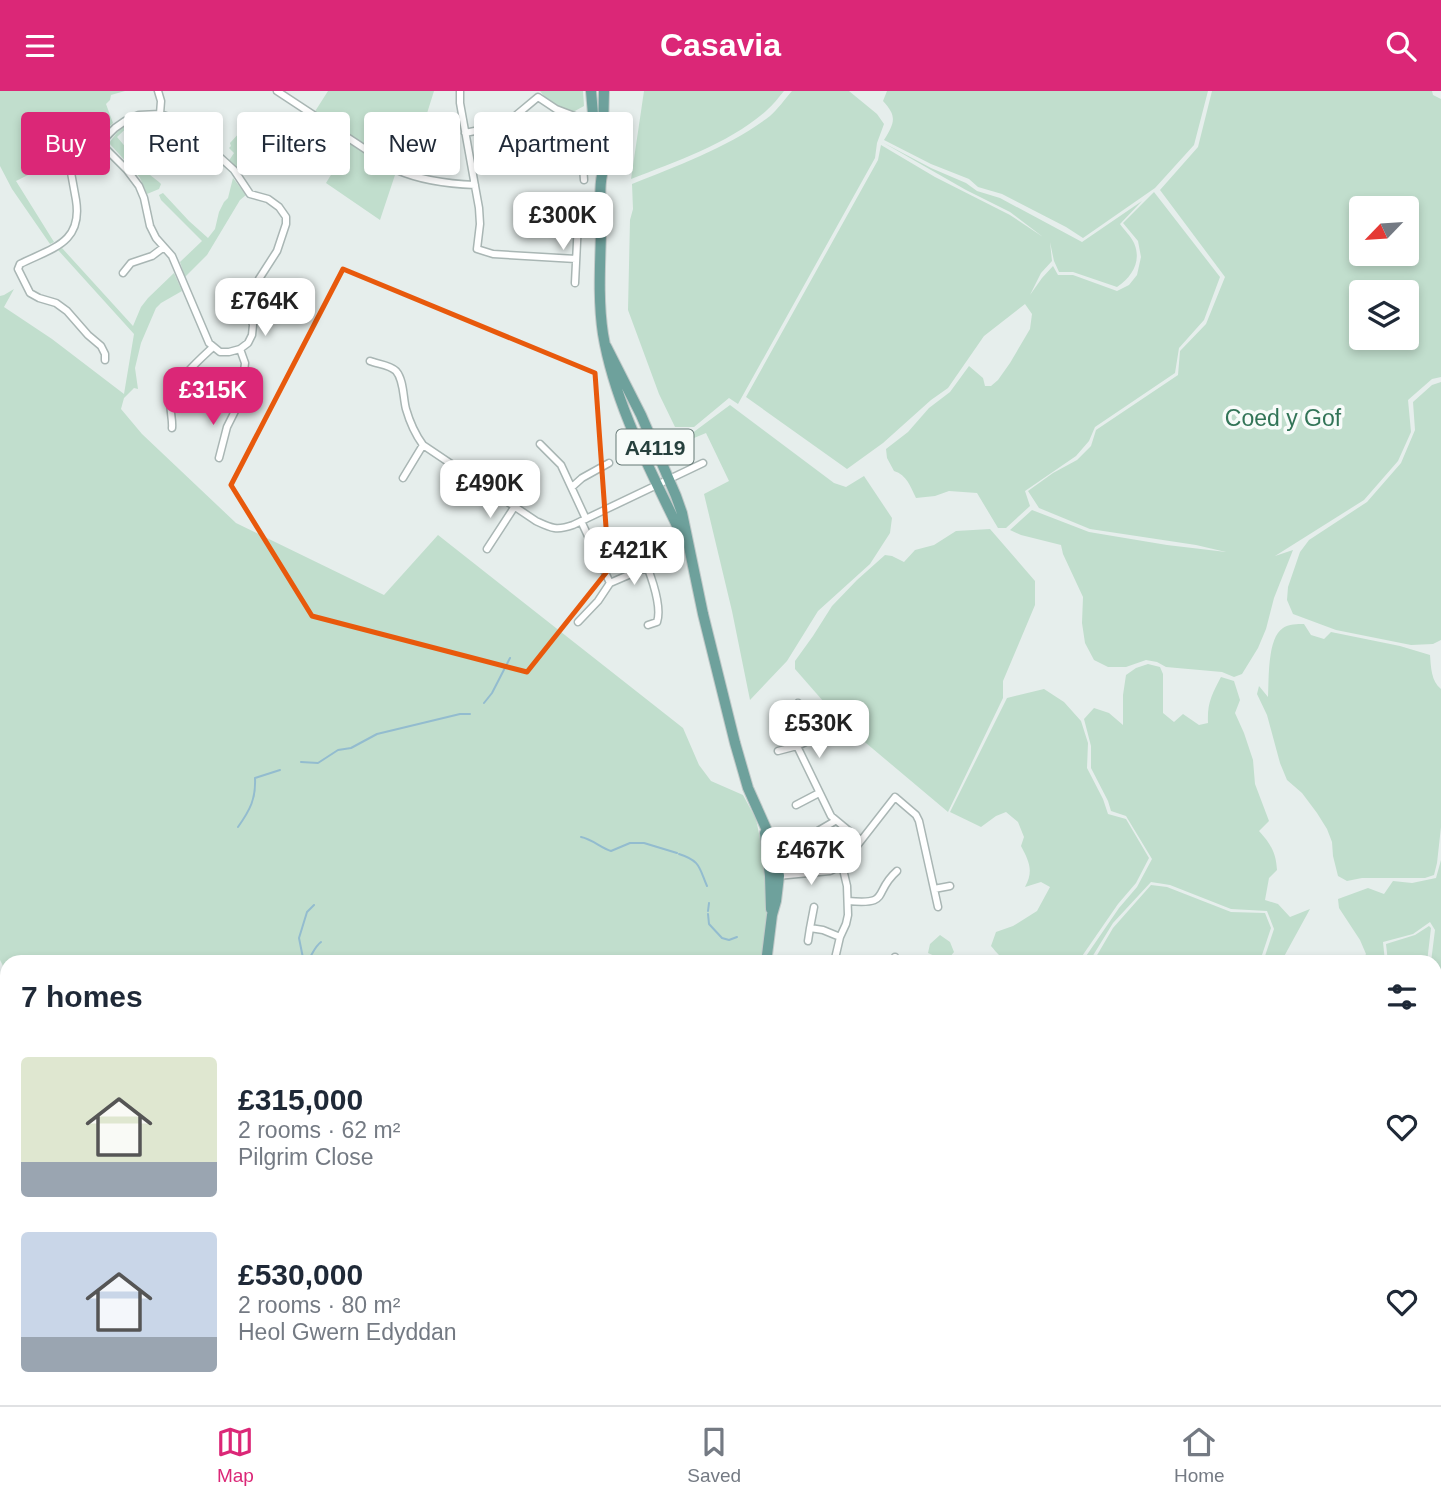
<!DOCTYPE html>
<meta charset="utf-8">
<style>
body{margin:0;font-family:Helvetica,sans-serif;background:#f2f2f3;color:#1f2937;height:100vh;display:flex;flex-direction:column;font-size:26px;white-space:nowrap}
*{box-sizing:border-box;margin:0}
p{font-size:23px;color:#747a83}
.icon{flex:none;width:38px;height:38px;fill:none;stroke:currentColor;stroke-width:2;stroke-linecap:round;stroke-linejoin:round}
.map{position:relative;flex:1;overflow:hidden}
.panel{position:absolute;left:0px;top:864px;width:1442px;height:450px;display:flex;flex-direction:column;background:#fff;border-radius:21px 21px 0 0;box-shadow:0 4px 10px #0003}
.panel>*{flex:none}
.hud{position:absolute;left:21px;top:21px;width:700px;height:63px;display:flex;gap:14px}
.needle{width:46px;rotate:245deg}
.fabs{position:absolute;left:1349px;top:105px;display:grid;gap:14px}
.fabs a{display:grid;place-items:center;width:70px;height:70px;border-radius:7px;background:#fff;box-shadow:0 4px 10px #0003;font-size:35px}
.price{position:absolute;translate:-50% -60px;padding:0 16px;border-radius:14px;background:#fff;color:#222;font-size:23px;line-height:46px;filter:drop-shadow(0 2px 4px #0008)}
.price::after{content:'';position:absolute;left:50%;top:42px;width:21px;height:16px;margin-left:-10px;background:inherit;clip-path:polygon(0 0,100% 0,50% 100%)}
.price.selected{background:#db2777;color:#fff}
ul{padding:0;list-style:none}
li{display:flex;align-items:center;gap:21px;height:175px;padding:0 21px}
li span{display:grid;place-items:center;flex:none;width:196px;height:140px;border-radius:7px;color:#555}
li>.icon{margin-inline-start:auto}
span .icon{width:84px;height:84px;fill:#fffc;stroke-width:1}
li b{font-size:30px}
h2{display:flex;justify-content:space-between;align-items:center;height:84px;padding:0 21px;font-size:30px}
.chip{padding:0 24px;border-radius:7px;background:#fff;box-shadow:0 4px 10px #0003;font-size:24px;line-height:63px}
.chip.selected{background:#db2777;color:#fff}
header{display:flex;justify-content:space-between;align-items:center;height:91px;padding:0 21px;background:#db2777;color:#fff;font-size:32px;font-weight:700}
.dock{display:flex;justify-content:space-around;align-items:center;height:98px;border-top:2px solid #e0e1e3;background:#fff;font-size:19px;color:#747a83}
.dock a{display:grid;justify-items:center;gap:4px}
.dock .selected{color:#db2777}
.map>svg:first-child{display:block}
.green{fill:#c1decd;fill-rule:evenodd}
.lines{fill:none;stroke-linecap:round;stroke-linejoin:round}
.stream{stroke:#93bccf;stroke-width:2}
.minor-casing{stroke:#a9b6b4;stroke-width:9}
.tertiary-casing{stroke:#a9b6b4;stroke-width:10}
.primary-casing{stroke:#c2cac9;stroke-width:12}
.minor{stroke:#fff;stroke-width:6}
.tertiary{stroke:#fff;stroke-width:8}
.primary{stroke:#6ea19c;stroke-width:10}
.marked{fill:none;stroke:#e8590c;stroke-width:5;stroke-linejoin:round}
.labels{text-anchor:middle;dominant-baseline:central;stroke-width:7;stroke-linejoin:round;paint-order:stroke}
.shield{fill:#f7fbf9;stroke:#657875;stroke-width:2}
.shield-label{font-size:21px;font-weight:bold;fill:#26403d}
.park-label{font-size:23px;fill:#327457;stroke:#f7fbf9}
</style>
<header><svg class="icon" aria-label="menu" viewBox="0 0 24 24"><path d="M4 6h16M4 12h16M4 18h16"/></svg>Casavia<svg class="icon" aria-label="search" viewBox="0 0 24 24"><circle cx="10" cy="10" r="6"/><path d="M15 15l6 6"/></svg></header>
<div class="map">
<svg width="1441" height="1314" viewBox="0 0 1441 1314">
<rect width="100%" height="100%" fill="#e6eeec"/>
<path class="green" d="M0,0H125L111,4L110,9L106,13L113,32L93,51L70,63L66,72L63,75L42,77L16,90L54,151L50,153L12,98L0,75Z
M328,0H434L413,67L407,81L397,77L314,22Z
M540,0H583L584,15L573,21C559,16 549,12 540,0Z
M644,0H784C778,7 773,14 766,20C728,53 677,70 631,88Z
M792,0H849L877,23L884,33L877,52L875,67L738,313L729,307L694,336H675L659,303L628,219L630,129L633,118L632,93C677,75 731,55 770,25C778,18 785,8 792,0Z
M887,0H1208L1194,54L1155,97L1083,147L1066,136L1002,103L978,96L969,88L931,73L884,49C894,32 898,26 883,10Z
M1212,0H1432L1433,4L1441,8V286L1432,288L1408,309L1411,341L1398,370L1364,409L1275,465L1293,459L1274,507L1266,538L1258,557L1242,583L1234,586L1222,581L1166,576L1157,571L1146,569L1126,576H1108L1094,569L1085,552L1082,532L1083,506L1063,463L1061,454L1021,444L1010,439L1032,419L1089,441L1167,454L1226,461L1196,454L1090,438L1039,417L1028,400L1053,382L1077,369L1091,355L1096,339L1178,284L1180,260L1206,233L1225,186L1160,99L1198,56ZM1362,117H1407V163H1362ZM1362,201H1407V247H1362Z
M135,29L117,46L134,66L133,70L129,74L109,52L119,39Z
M241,40L252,47C250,67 254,65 242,82H240L228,71L234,62L229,57L231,55L230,52Z
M351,51L396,81L380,129L326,92Z
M882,51L931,77L966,92L977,100L1000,107L1082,151L1142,110L1120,133C1124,139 1131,145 1134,152C1142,170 1132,186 1117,196L1073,181H1059L1054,170L1050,151L1052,170L1041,182L1030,204L1042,187L1053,175L1058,184H1073L1117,200L1129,194L1137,184L1141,166L1138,150L1123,132L1154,101L1220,186L1204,229L1179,257L1175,282L1095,336L1089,350L1076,365L1025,400L1030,415L1006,437H998L977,402L949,400L935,405L916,407C910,395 907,384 894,380L887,367L886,358L908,341L929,317L950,301L969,275L983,287L985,295H991L998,289L1010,272L1030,238L1032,223L1025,213L984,245L948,297L931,309L883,352L847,378L746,306L878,69L881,54L935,86L1010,124L1043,146L1010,121L966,99Z
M136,73L159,91L161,93L159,98L147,103L140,87L132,77Z
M233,87L246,104L240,109L207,164L185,186L180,171L202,150L161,109L159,104L163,102L189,130L208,147L215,138L219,121L224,111L228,107Z
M62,157L133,235L141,216L148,207L174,182L182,200L161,212L156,217L141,252L135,277L138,298L134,297L124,307L121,318L142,343L236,432L384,504L438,444L683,637L699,674L711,690L743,704L756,728L767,782V843L765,871L7,872V1307H543L539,1314H0V886L5,879L0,869V205L4,204L14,198L4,216L52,248L124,303L134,243L58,159Z
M1441,291V549L1433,553L1411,554L1336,539L1293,523L1287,509L1288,496L1300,461L1309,449L1367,411L1401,372L1415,339L1413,311L1432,294Z
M730,314L834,392L846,396L864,385L892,427L890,442L870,473L818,520L787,570L750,609L732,520L704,403L729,390L706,342L682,352L677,341L691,343Z
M990,438L1035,490V514L1003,590V607L948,721L860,647L823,610L795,578V570L813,545L832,515L857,489L885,464L892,465L904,471L915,459L934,454L956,440Z
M1304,533L1311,544L1324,548L1331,541L1400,555L1430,564C1431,576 1431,590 1441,598V736L1437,772L1434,784L1425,787H1362L1347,790L1338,785L1333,765L1332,751L1327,738L1317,722L1302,702L1287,689L1280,672L1267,624L1257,603L1259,595L1268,606C1269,589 1267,547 1283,537C1288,533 1298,533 1304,533Z
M1148,573L1160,576L1163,583V622L1174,631L1183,623L1199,634L1208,632C1207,612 1212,603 1221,586L1234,590L1240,609L1235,622L1244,642L1253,669L1255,693L1269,730L1259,740C1271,753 1276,762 1277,779L1269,787L1265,809L1278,813L1290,826L1310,818L1281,871H1263L1274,838L1267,820L1231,818L1170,794L1151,791L1113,832L1089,871H1082L1119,817L1137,796L1152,768L1126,725L1111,720L1108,710L1091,677V655L1084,628L1094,617L1109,622L1123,634V604L1126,584L1136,577Z
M1044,598L1064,611L1081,630L1088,652L1087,677L1103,708L1108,723L1126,728L1149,767L1136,792L1118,813L1078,871H1011C1002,869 997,862 991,855L996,841L1013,835L1037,820L1050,796L1041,791L1025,796C1034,780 1029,770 1021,755L1024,746L1018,731L1006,721L996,725L981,736L950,721L1007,607Z
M1441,769V1168L1435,1193V872L1431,871L1435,839L1430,831L1413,843L1383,851L1385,871H1361L1366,863L1360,849L1339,817L1338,808L1368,797L1384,803L1393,790L1412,792L1436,787Z
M1151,794L1167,796L1231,821L1265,822L1271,837L1260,870L1258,872L1093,871L1113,837Z
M1429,835L1431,837L1427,871H1388L1386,853L1415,844Z
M940,844L950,851L954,861L950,866L939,867L928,862L930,853Z
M553,1307H863L866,1314H549Z
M1021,1307H1093L1074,1314H1031Z
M1107,1307C1121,1307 1137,1304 1148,1314H1081Z
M1296,1307H1418V1314H1290Z"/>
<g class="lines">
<path class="stream" d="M484,612L492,602L510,567
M301,671L318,672L338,659L351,657L377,643L460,623H470
M238,736C250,719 256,708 255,687L280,679
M581,746C592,748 601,757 611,760L630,752H644L677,762
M679,763C701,770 699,777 707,795
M708,820L709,812
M708,823L709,833L722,847L729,849L737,846
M304,872L299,847L307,821L314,814
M306,872C312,865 314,856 321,851
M812,1307L817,1314"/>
<defs>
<path id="minor" d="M158,0L161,10L160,23
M277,0L397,79C420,89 449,93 475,94
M460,0V12L479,117L480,133L477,158L493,163L576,168
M508,31L526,60L532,66
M465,42L494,36L508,31L538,6L556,18L577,26L580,32L584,89
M100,52L127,79L139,95L144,107L150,135L156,147L172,165L209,252L220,261H229L240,258L248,252L252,244L253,234L249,218L250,209L259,188L277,160L286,133V126L279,116L268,108L250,103L234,79L190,39L172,27L160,23L139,24L125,30L115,37L100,52L72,69L70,76C72,87 74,98 76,109C83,152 52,157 20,173L18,178L30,202L39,207L56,212L67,220L88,244L101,255L105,263V269
M123,182L131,172L152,165L164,156
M575,192L578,131
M370,270C377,273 390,274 396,280C404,289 403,307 406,318C410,332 415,343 423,354L536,430C551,437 556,440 573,434L703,372
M172,337C173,328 169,318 171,309C176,289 198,270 213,256
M540,353L561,374L586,428
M219,367L227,336L236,318L242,298L245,272L240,258
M403,387L423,354
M572,396L582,387L609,372
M635,445C643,465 664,511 657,531L648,534
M487,458L515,415
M610,492L647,476
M578,531L598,510L610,492L581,430
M798,612L818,631L821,636C818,646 806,651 797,655L831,725L860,749
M778,660L797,655
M796,714L819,702
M806,747L835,730
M777,785L830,780L842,774L895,706L916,724L919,730L938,816
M934,798L950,795
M848,810C892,814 872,802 897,780
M810,837L814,816
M808,850L810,837L823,839L840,846
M834,872L840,846L846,833L848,824L847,795L842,774
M895,872V866"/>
<path id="tertiary" d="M1435,1246H1441
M1284,1314L1290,1307"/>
<path id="primary" d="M591,0L597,70
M604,0L602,84C598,102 602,123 601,142C600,176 598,210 603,243C615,315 652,382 683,447
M606,255L641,324L676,405L682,422L703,523L735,652L748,697L773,753L779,785L776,810L772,824L766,872
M765,742L770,785L771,818
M865,1307L868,1314"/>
</defs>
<use href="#minor" class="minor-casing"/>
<use href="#tertiary" class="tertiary-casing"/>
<use href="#primary" class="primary-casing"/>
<use href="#minor" class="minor"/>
<use href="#tertiary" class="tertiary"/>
<use href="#primary" class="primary"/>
</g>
<path class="marked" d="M343,178L595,282L609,478L527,581L312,525L231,394Z"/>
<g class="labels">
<rect class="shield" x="616.5" y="338.5" width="77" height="35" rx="5"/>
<g class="shield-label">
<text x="655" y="356">A4119</text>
</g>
<g class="park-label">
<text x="1283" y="327">Coed y Gof</text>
</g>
</g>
</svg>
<div class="fabs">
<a><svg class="needle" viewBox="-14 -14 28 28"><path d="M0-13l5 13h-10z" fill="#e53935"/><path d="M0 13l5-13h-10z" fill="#747a83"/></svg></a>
<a><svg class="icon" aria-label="layers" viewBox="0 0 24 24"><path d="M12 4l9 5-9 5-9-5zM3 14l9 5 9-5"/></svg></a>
</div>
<b class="price" style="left:563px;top:161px">£300K</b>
<b class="price" style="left:265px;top:247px">£764K</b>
<b class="price selected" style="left:213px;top:336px">£315K</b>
<b class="price" style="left:490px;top:429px">£490K</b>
<b class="price" style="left:634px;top:496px">£421K</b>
<b class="price" style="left:819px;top:669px">£530K</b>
<b class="price" style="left:811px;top:796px">£467K</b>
<div class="hud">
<a class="chip selected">Buy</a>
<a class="chip">Rent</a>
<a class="chip">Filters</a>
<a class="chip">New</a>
<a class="chip">Apartment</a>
</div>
<section class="panel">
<h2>7 homes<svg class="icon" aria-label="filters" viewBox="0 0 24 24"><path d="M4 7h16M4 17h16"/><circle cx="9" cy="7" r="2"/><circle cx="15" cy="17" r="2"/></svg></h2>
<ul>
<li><span style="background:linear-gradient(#dfe7d0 75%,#9aa5b1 0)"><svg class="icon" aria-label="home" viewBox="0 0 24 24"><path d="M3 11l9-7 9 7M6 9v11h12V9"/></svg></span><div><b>£315,000</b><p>2 rooms · 62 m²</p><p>Pilgrim Close</p></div><svg class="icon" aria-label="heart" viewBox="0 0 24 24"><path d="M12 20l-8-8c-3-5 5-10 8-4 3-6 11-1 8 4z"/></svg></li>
<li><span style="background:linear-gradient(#c9d6e8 75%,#9aa5b1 0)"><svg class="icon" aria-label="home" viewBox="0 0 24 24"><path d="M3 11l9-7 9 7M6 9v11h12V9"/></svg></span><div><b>£530,000</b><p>2 rooms · 80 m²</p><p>Heol Gwern Edyddan</p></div><svg class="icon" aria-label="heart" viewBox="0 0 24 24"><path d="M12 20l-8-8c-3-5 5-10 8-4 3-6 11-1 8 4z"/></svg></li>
</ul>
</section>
</div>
<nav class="dock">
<a class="selected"><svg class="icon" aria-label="map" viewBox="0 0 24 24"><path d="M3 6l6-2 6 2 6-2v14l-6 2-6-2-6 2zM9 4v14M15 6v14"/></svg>Map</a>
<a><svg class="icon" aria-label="saved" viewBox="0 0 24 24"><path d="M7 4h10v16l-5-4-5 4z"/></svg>Saved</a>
<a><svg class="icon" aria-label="home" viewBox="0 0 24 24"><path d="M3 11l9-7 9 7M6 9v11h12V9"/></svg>Home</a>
</nav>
